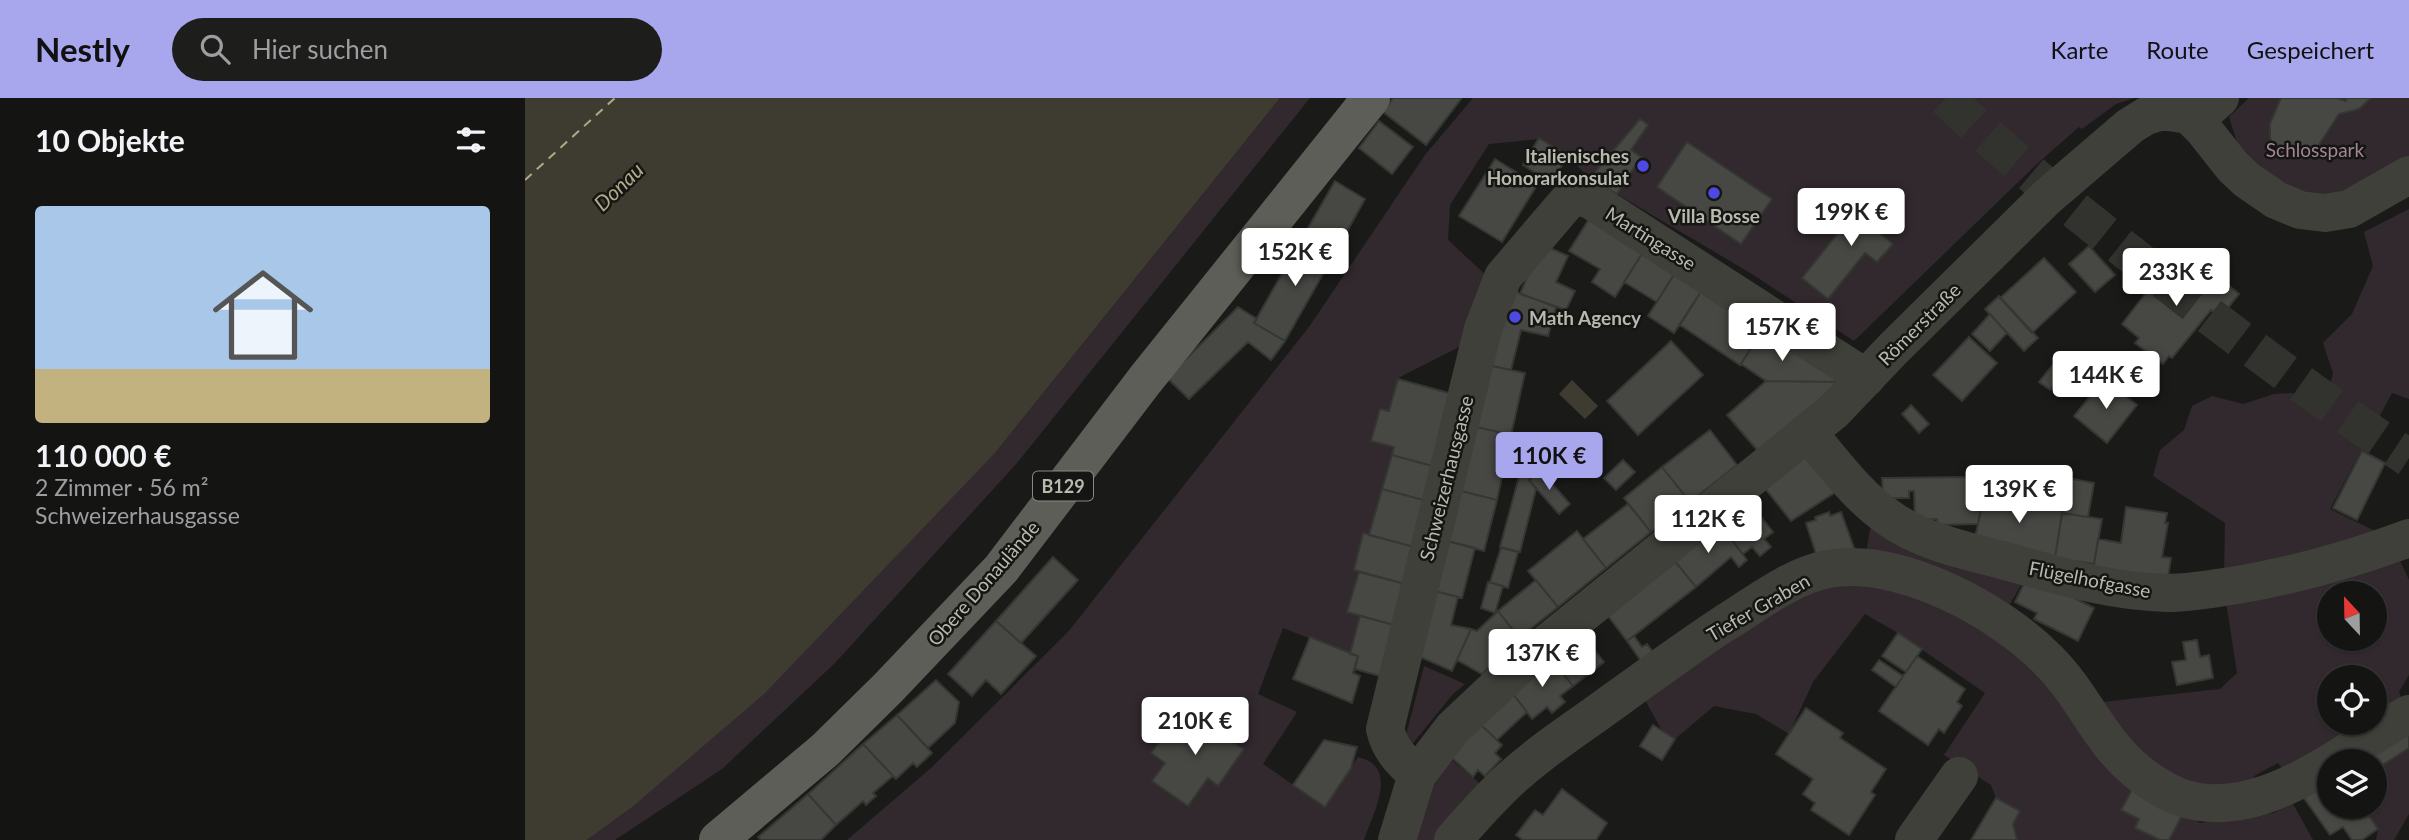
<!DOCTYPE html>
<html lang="de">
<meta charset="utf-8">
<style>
body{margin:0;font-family:Lato,sans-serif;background:#1d1d1c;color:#f1f3f6;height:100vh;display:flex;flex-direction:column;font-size:26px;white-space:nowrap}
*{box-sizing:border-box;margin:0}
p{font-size:23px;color:#9d9ea0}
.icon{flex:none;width:38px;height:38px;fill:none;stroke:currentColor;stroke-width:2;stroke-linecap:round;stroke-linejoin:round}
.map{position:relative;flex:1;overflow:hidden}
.details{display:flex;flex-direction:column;background:#141413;width:525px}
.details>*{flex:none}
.needle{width:46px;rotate:338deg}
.tools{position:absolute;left:1792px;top:483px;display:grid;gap:14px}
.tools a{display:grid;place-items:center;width:70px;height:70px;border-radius:50%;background:#141413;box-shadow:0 2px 5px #0004,0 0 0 2px #333;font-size:35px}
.price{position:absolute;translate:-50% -60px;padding:0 16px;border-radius:7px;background:#fff;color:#222;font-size:23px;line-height:46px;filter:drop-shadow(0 2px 4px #0008)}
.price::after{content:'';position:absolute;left:50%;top:42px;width:21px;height:16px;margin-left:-10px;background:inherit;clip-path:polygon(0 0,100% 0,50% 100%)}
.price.active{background:#a8a6ed;color:#111}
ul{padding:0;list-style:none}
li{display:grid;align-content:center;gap:14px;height:371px;padding:0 35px}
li+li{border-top:2px solid #333}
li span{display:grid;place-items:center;height:217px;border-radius:7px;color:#555}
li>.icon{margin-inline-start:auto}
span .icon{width:126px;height:126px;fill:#fffc;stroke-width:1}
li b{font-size:30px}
h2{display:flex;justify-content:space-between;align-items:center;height:84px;padding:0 35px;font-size:30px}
header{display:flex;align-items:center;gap:42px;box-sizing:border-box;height:98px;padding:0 35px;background:#a8a6ed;color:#111}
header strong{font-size:33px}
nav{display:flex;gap:38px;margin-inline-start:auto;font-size:24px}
.search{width:490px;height:63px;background:#1d1d1c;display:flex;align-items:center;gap:18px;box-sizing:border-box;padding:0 24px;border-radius:38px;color:#9d9ea0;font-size:26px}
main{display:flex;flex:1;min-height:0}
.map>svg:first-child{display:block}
.green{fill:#32292e;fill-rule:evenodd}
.water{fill:#3e3b30}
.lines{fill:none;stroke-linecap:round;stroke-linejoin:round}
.ferry{stroke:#b1aa87;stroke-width:2;stroke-dasharray:9 7;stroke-linecap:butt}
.building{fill:#474843;stroke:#353733;stroke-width:2}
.major-tunnel{stroke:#32332f;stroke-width:38;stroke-dasharray:38 19;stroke-linecap:butt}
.minor{stroke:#3f403a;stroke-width:38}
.major{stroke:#5d5e57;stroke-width:38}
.poi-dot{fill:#4e49e3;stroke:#151614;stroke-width:2.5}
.labels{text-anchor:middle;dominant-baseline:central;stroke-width:5;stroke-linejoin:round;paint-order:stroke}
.shield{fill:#151614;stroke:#88887f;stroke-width:2}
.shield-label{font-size:18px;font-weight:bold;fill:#b9b9ad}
.park-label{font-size:19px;fill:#a38596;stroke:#151614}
.poi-label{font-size:19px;font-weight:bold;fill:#b9b9ad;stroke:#151614;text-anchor:end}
.street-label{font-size:19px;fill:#b9b9ad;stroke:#151614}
.water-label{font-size:21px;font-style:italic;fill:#b1aa87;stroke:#151614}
</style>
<header>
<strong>Nestly</strong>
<div class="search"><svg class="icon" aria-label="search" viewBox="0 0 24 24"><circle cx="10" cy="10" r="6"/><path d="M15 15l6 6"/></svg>Hier suchen</div>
<nav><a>Karte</a><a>Route</a><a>Gespeichert</a></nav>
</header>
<main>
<section class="details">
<h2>10 Objekte<svg class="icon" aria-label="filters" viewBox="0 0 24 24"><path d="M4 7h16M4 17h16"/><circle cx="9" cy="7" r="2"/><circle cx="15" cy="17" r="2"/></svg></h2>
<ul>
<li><span style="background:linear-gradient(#a9c7e8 75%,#c2b280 0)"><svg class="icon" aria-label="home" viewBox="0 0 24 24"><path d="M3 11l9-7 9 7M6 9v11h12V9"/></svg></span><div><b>110 000 €</b><p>2 Zimmer · 56 m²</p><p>Schweizerhausgasse</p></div></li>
</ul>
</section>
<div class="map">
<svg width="1884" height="742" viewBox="0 0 1884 742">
<rect width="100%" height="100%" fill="#1a1b19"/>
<path class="green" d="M755,0H785L492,365L310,565L197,671L90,742H62L106,710L470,355Z
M948,0H1609L1591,6L1557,31L1554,29L1514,64L1329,243L1227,176L1063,79L1043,58L1014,41L964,46L925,107L923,142L963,179L936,248L873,280L864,313L869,349L844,437L838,436L829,472L834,474L822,514L835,518L825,556L758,530L733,596L772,614L738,666L800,709L833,659C875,669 848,715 839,742H322L406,670L543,534L784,229L900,57Z
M1724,0H1884V63L1869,74L1789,103L1735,78L1712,44L1704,19Z
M1884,111V301L1867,295L1805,411L1862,439L1699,482L1700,425L1628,378L1635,352L1659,332L1667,308L1687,298L1718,306L1749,296L1767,295L1800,311L1808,275L1798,245L1827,216L1848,168L1839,134Z
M1357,422L1502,476L1479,517L1340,462L1345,431Z
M1870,452L1884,482V577L1874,594L1879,608L1761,676L1753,665L1729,678L1735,691L1656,692L1568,605L1695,591L1712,575L1700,497ZM1804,495H1850V541H1804ZM1804,579H1850V625H1804Z
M1368,485L1486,548L1602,678L1675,725L1748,715L1768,706L1788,742H1492L1488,726L1495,713L1471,700L1466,687L1419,657L1460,595L1373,535L1340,516L1288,584L1264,636L1231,616L1189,608L1150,641L1136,631L1120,602L1288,488Z
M899,568L940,586L928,596L884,650L880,641Z
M1884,650V716L1869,742H1851L1853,731L1838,709H1850V663H1818Z
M922,658L958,688L910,742H888L909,683Z"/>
<path class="water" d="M0,0H755L470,355L239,596L106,710L62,742H0Z
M1047,282L1073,308L1060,321L1034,296Z"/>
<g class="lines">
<path class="ferry" d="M0,82L90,0"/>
</g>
<path class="building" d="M868,0H936V1L901,47L858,14Z
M1756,0H1811L1821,3V0H1846L1834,11L1814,16L1788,56L1775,61L1762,59L1750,52L1745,40V26Z
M1115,21L1123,27L1106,52L1116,59L1092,96L1065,80Z
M854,23L888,49L867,76L834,50Z
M1014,40L1043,58L1026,85L998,67Z
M1162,44L1247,101L1216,146L1132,89Z
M970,61L1012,87L977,144L934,118Z
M810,83L840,101L810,155L779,137Z
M1349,102L1361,108L1364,113L1363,128L1356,136L1368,146L1352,164L1340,155L1303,201L1277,180L1336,106Z
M1064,121L1118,154L1090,199L1067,184L1075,171L1044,153Z
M779,137L810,155L760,243L729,225Z
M1016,146L1043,158L1031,184L1050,193L1041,212L995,196Z
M1564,148L1590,177L1570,194L1544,166Z
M1118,154L1150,175L1132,204L1099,184Z
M1652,157L1672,172L1674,169L1691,182L1693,179L1714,196L1696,219L1686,212L1647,260L1644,258L1638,266L1610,245L1614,240L1597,226L1620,196L1614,191L1627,175L1633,180Z
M1519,160L1551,194L1507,235L1475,200Z
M1150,175L1177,192L1149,235L1123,218Z
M978,189L1031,209L1023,238L996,232L986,272L959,266Z
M1177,192L1238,232L1215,267L1155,227Z
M1474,198L1513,240L1499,253L1460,211Z
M713,209L732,221L729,225L760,243L746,262L723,244L664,301L642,280Z
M1465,216L1482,235L1465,253L1447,236Z
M1238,232L1315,284L1241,283L1216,266Z
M1444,239L1472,265L1437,303L1408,277Z
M1146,243L1178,277L1113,337L1082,303Z
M1537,255L1548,264L1525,292L1514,284Z
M957,266L1000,275L986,337L943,327Z
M873,281L931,297L911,369L867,357L869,349L846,343L855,311L864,313Z
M1579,281L1612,307L1582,345L1549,318Z
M1241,283L1315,284L1233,353L1202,317Z
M1386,307L1404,326L1394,335L1377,316Z
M943,327L986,337L972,402L928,391Z
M1185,332L1212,367L1165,404L1137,369Z
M1284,352L1317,390L1266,423L1239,389Z
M1837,353L1860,365L1832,422L1808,410Z
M867,357L911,369L902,403L857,391Z
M1098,362L1110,374L1091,392L1079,380Z
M1137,369L1165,404L1126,434L1099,400Z
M1015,372L1045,406L1034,416L1004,382Z
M1505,373L1543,378L1540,400L1502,395Z
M995,375L1008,378L1004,382L1011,391L995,454L975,449Z
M1445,379V391L1459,390L1453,426L1412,427V421L1390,422L1389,393H1384V400H1358L1357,380Z
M1543,380L1569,385L1563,419L1537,415Z
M857,391L902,403L889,449L844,437Z
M928,391L972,402L959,453L915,441Z
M1460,395L1538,410L1530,460L1449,444Z
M1222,401L1248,434L1239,441L1246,449L1235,458L1227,449L1218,456L1193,424Z
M1103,406L1126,434L1081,470L1058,441Z
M1601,409L1642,415L1640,425H1643L1637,459L1646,460L1642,486L1567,479L1573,441L1596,445Z
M1304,414L1305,418L1316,414L1329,450L1293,462L1281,425L1291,422L1290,419Z
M1537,415L1577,421L1569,466L1530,460Z
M1193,424L1222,462L1214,469L1206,459L1171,489L1148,461Z
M1052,433L1081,470L1033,509L1003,473Z
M838,435L889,449L880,486L829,472Z
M915,441L950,450L937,500L902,491Z
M976,450L993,454L983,490L965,484Z
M528,459L553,482L496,545L471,523Z
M1148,461L1171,489L1102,543L1080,514Z
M834,474L880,486L869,527L822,514Z
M1503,477L1569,510L1553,543L1509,521L1512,515L1490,504Z
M1011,482L1033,509L994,540L973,513Z
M963,484L978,488L970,515L956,510Z
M902,491L933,499L926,527L946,531L927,573L886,555Z
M973,513L994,540L957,576L932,562L946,531L952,533Z
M835,518L869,527L855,578L830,571L833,558L825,556Z
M471,523L511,558L476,596L461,582L447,598L423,576Z
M1056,535L1079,564L1048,588L1025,559Z
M1373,535L1397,551L1381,574L1357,558Z
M1109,538L1117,549L1122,546L1130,557L1118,566L1102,543Z
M785,539L833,558L828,575L835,578L827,605L768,581Z
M1672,542L1675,559L1684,557L1688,580L1652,587L1647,564L1661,562L1658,544Z
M1392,558L1440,591L1432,604L1437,608L1419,635L1414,631L1403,647L1354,613Z
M1025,559L1048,588L1035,598L1040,604L1027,615L1022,609L1007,621L985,592Z
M1354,562L1378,578L1371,589L1347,572Z
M411,582L434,604L430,625L403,650L372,617Z
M985,592L1002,614L972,642L952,623Z
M1281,610L1318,635L1315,640L1361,671L1346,694L1350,697L1324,737L1286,712L1290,705L1278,696L1288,681L1251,656Z
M678,613L713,638L708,644L719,651L693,688L683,680L663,708L627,683L640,665L626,655L649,622L663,633Z
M372,617L407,655L392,669L388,665L371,681L338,646Z
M1884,622V650L1856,668L1843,648Z
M952,623L977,647L970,655L976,661L960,678L953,672L948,679L924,657Z
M1128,627L1150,641L1137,662L1115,648Z
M799,642L832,649L826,670L800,709L768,687Z
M338,646L368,678L348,695L351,698L341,707L338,703L311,727L283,696Z
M1804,672V709H1838L1853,731L1837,742H1827L1818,729L1805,737L1774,693Z
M1608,690L1658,716L1644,742H1635L1610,730L1614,721L1596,712Z
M1037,691L1082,725L1071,742H998L991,737L1010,712L1018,717Z
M283,696L311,727L296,742H236L233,739Z
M1471,700L1495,713L1488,726L1492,742H1446Z"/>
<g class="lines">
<path class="major-tunnel" d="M1421,0C1480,56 1544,108 1608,158C1697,229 1789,298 1884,360"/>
<path class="minor" d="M1670,22L1695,0
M1283,335C1308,364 1332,398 1364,420C1396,443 1438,452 1477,462C1531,477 1586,494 1643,495C1664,495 1685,491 1706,488C1768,478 1825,462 1884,440
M892,677C877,663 865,652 860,631L958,231L978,179L1042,104C1052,98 1057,98 1067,103L1341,280
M872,742L892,677L928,630L996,566L1309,313L1368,251L1521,100L1605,28L1621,18L1637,13L1664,17L1678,31L1708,69L1722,82L1751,102L1775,112L1800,115L1824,111L1884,77
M928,742C942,726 956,710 971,695C1001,664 1037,640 1071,616C1114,585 1156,554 1200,525C1231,506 1266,478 1303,471C1373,458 1474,512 1522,561C1565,603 1575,653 1631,687C1645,696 1658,702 1674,704C1750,715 1821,650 1884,616
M1389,742L1434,678"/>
<path class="major" d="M193,742L300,652L363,590L476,471L620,282L846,0"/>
</g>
<g class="poi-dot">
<circle cx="1118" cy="68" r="7"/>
<circle cx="1189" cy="95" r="7"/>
<circle cx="990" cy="219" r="7"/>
</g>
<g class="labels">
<rect class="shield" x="508" y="373.5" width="60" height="29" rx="5"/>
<g class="shield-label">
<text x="538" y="388">B129</text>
</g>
<g class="park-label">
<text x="1790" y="51">Schlosspark</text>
</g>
<g class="poi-label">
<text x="1104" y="57">Italienisches<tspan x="1104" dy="22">Honorarkonsulat</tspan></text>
<text x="1189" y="117" text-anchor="middle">Villa Bosse</text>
<text x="1004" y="219" text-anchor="start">Math Agency</text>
</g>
<g class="street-label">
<text transform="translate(1126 140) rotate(32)">Martingasse</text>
<text transform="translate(1394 226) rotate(-45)">Römerstraße</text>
<text transform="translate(921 380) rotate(-76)">Schweizerhausgasse</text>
<text transform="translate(1565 481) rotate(11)">Flügelhofgasse</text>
<text transform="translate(458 485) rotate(-49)">Obere Donaulände</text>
<text transform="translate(1233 509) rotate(-30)">Tiefer Graben</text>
</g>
<g class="water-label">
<text transform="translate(93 88) rotate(-44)">Donau</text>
</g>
</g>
</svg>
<div class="tools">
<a><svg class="needle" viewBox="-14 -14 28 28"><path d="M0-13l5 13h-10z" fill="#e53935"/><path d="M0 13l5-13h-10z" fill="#9d9ea0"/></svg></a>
<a><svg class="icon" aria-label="locate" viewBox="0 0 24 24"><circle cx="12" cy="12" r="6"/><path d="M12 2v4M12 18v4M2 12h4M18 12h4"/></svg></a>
<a><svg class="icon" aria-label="layers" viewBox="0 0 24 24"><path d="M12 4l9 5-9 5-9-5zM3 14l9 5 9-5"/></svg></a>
</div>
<b class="price" style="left:1326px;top:150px">199K €</b>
<b class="price" style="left:770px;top:190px">152K €</b>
<b class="price" style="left:1651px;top:210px">233K €</b>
<b class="price" style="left:1257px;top:265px">157K €</b>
<b class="price" style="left:1581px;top:313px">144K €</b>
<b class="price active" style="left:1024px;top:394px">110K €</b>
<b class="price" style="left:1494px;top:427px">139K €</b>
<b class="price" style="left:1183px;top:457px">112K €</b>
<b class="price" style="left:1017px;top:591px">137K €</b>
<b class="price" style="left:670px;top:659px">210K €</b>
</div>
</main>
